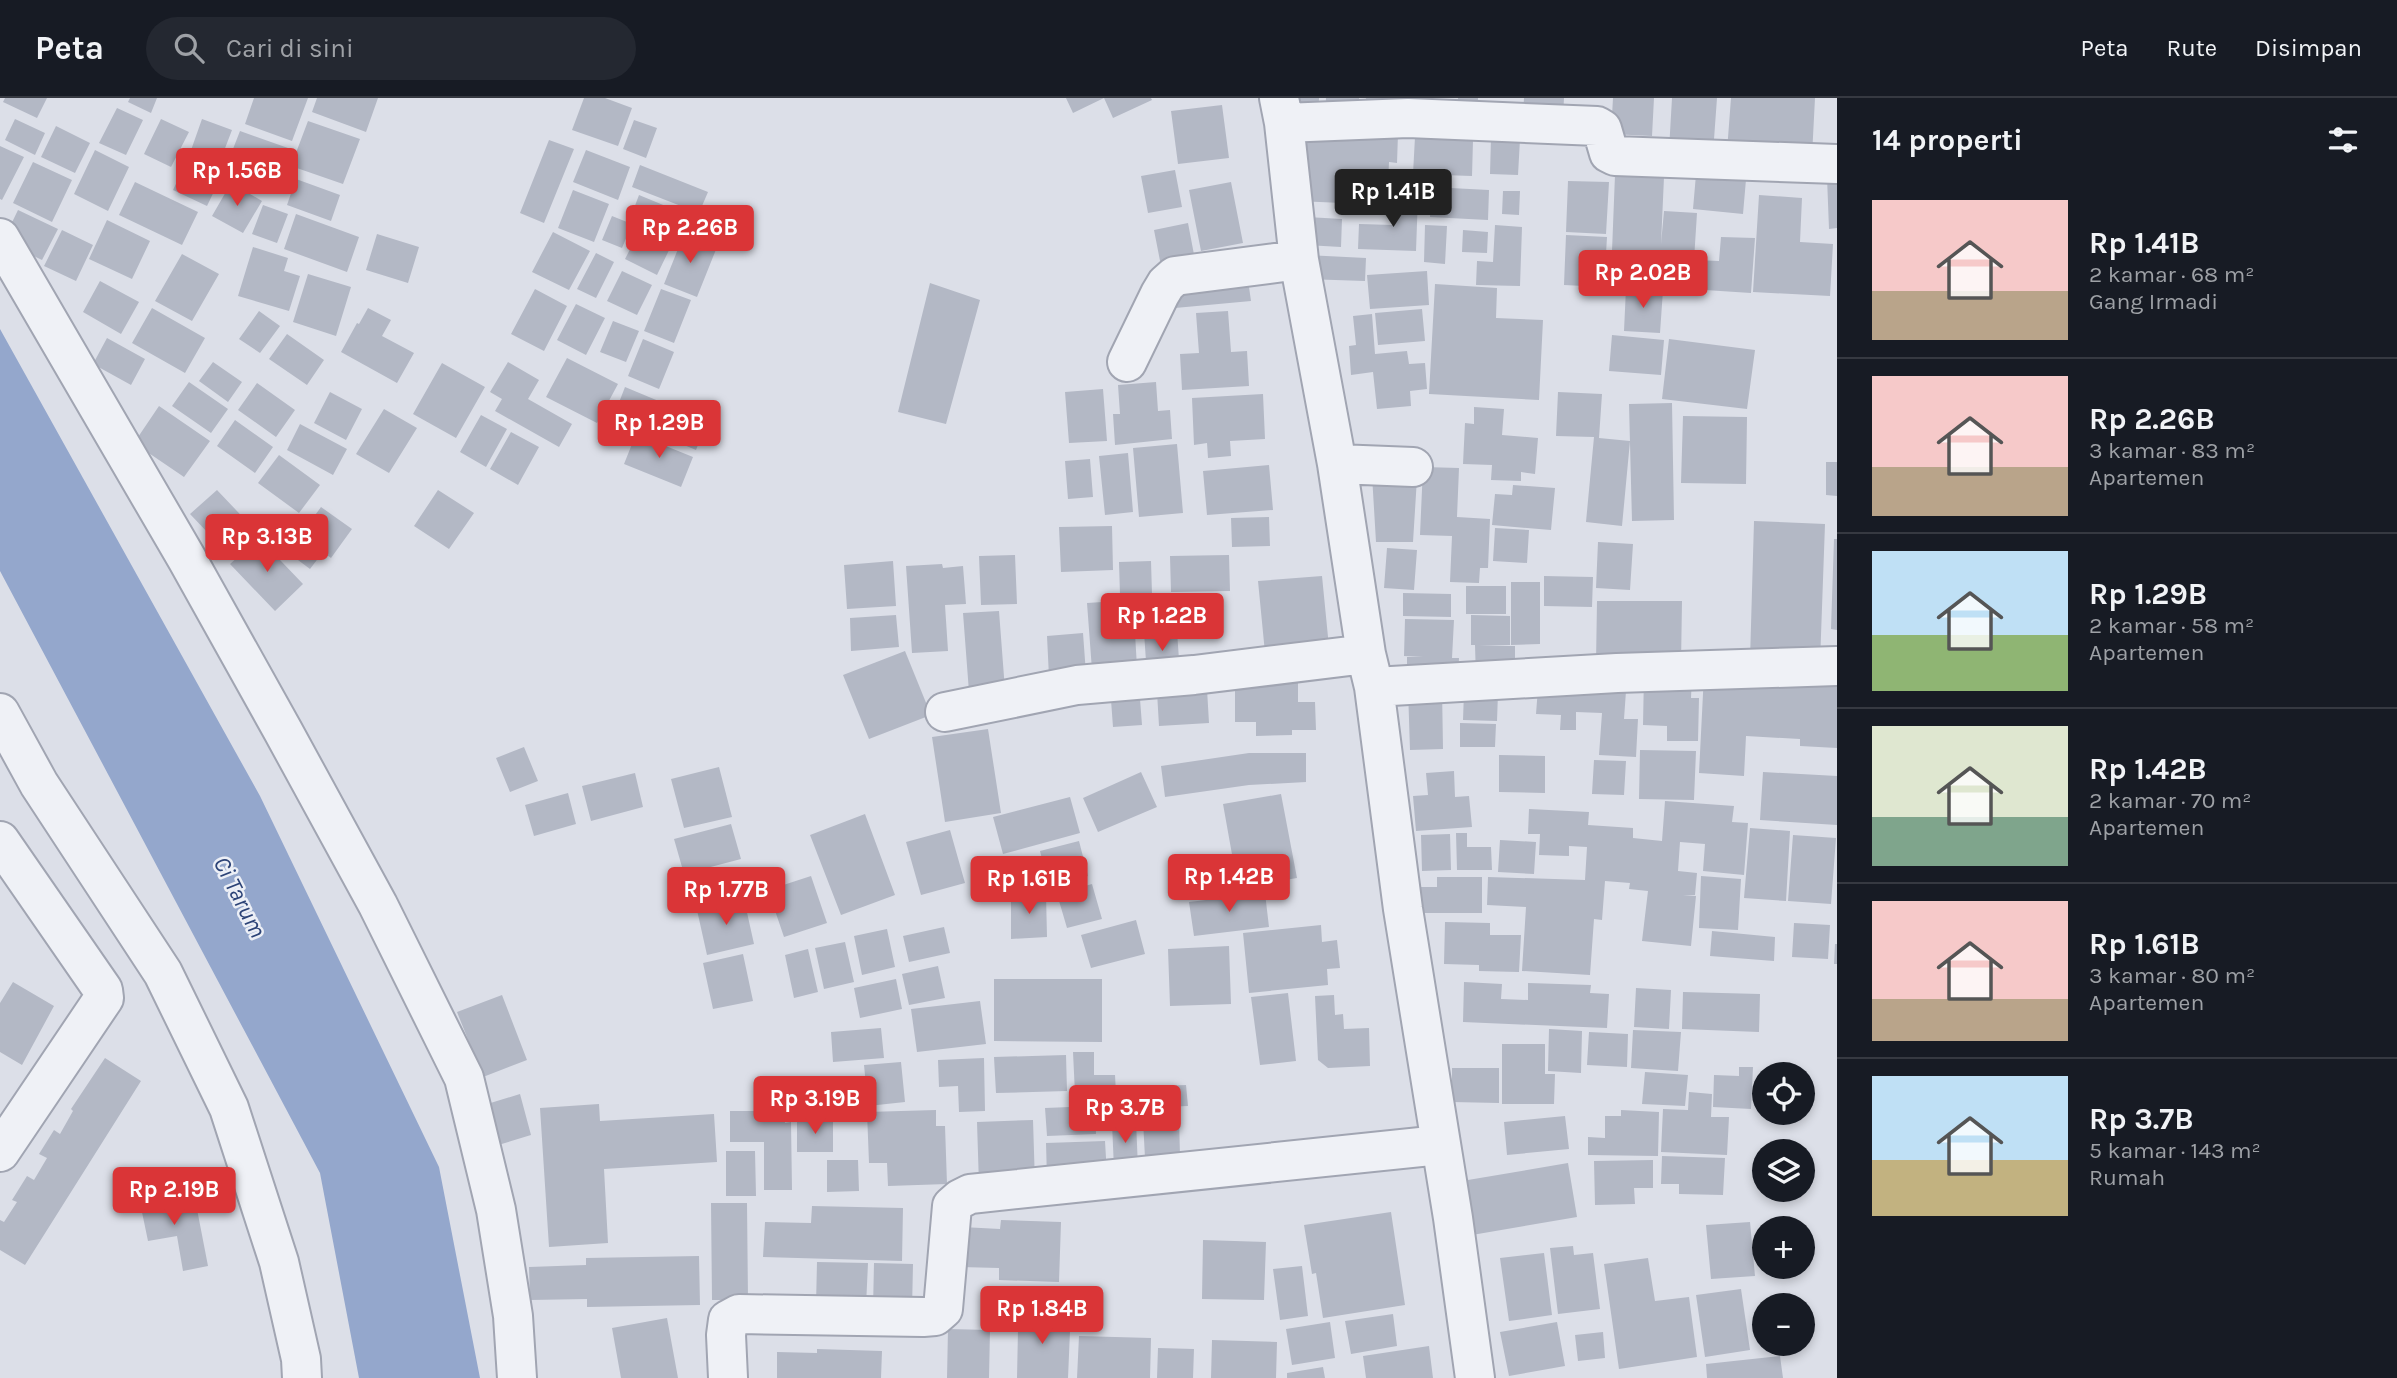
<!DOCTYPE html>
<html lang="id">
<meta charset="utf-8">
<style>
body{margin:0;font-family:Karla,sans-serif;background:#242831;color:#f1f3f6;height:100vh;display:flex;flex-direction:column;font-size:26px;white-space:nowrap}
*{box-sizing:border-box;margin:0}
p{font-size:23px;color:#9ea1a6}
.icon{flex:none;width:38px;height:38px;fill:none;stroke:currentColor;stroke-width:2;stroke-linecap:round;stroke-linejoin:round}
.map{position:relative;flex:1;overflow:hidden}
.panel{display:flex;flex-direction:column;background:#171b24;width:560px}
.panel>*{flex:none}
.buttons{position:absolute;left:1752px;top:964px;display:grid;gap:14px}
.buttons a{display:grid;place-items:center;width:63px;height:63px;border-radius:50%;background:#171b24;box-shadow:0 4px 10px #0003;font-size:35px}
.price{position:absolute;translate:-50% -60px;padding:0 16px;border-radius:7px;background:#da3537;color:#fff;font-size:23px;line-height:46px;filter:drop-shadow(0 2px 4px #0008)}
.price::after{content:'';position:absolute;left:50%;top:42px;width:21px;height:16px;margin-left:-10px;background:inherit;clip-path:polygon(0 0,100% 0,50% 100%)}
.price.current{background:#222;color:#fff}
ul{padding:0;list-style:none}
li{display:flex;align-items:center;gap:21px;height:175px;padding:0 35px}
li+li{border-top:2px solid #363941}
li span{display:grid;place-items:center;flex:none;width:196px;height:140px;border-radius:0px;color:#555}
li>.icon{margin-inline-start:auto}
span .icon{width:84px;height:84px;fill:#fffc;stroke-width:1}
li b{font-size:30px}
h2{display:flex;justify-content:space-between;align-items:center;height:84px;padding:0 35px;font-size:30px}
header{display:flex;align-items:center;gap:42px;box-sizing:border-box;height:98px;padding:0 35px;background:#171b24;border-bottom:2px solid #363941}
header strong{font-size:33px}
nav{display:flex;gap:38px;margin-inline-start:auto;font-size:24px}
.search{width:490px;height:63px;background:#242831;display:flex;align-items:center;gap:18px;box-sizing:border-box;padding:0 24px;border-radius:38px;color:#9ea1a6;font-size:26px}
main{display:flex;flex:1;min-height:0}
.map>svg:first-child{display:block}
.water{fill:#94a7cc}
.building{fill:#b3b8c5}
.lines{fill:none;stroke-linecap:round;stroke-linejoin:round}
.minor-casing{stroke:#a1a5b2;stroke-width:42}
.minor{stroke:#eff1f6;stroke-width:38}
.labels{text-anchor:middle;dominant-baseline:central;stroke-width:5;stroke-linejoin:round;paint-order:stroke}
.water-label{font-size:24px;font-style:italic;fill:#2c4377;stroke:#eceff6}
</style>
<header>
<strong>Peta</strong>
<div class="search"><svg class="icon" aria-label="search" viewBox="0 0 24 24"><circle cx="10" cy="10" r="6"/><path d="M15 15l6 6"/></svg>Cari di sini</div>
<nav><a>Peta</a><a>Rute</a><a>Disimpan</a></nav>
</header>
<main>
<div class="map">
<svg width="1837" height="1280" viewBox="0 0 1837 1280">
<rect width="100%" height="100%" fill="#dcdfe8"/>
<path class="water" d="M0,231L260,698L439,1069L480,1280H359L320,1075L0,473Z"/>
<path class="building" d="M5,0H47L37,20L3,4Z
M130,0H157L151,15L128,4Z
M254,0H308L292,43L245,26Z
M317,0H378L366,34L312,14Z
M584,0H605L632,10L618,48L572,32Z
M1066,0H1151L1152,2L1113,20L1104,0L1073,15Z
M1284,0H1319L1318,18Z
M1326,0H1359L1358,18L1325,17Z
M1366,0H1392V10L1365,8Z
M1458,0H1478L1477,18L1457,16Z
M1524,0H1564L1563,18L1523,16Z
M1613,0H1654L1652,38L1611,36Z
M1672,0H1717L1713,55L1669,52Z
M1731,0H1815L1812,58L1727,53Z
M1222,7L1229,60L1178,66L1171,13Z
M117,10L143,22L126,57L99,45Z
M15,21L45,35L35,57L5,42Z
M161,21L189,34L171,69L144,56Z
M202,21L232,32L219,66L190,55Z
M634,22L657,30L646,60L623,51Z
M308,23L360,41L343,86L291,68Z
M56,28L90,45L75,75L41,59Z
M240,33L288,50L273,92L224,74Z
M1398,36L1397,65L1389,64L1387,107L1297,103L1299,38Z
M1415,39L1473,42L1472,78L1413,76Z
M1491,40L1520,41L1518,77L1490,76Z
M549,42L574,51L544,125L520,115Z
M0,48L24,59L2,102L0,101Z
M95,52L129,69L108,113L74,96Z
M586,52L630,69L618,102L573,84Z
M33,64L72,82L52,124L13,105Z
M1697,65L1747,70L1743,116L1693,111Z
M185,67L219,83L207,108L173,92Z
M640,67L708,94L699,115L632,89Z
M1175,72L1182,109L1148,115L1141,78Z
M1615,77L1664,79L1661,146L1664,113L1697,115L1694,162L1719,163L1721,139L1755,140L1751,195L1659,189L1662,155L1612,153Z
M1827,79H1837V130L1829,131Z
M296,81L340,97L331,123L287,107Z
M1568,83L1609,84L1606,136L1566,134Z
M135,84L198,114L182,147L119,117Z
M1231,84L1243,145L1201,153L1189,92Z
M231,85L262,103L243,135L212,118Z
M1431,89L1489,92L1488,122L1430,119Z
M573,92L609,106L594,144L558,130Z
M1503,93H1520L1519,117L1502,116Z
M639,97L685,116L675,139L630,121Z
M1394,97L1418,98L1416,153L1358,151L1359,126L1393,127Z
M1759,97L1802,100L1800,144L1833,146L1830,198L1753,194Z
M263,107L288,116L277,145L252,136Z
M18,112L58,131L42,162L3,143Z
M296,116L359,139L347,174L284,151Z
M612,118L632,126L622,150L602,142Z
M1307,119L1342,121L1341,149L1306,147Z
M107,122L150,143L132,181L89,161Z
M1188,125L1196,167L1162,173L1154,132Z
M1425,127L1447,128L1445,166L1424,164Z
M1495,127L1522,129L1520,188L1476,187L1477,163L1493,164Z
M62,132L93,147L76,183L44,168Z
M640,132L671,148L657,177L625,161Z
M1463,132L1488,134L1487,155L1462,154Z
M553,134L590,153L569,192L532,174Z
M377,136L419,149L408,185L366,172Z
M684,136L717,149L697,199L664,186Z
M1566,137L1607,139L1604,189L1564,187Z
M253,149L288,160L284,173L300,178L289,213L238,198Z
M596,155L614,164L596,200L577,191Z
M182,156L219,176L192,223L155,203Z
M1306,157L1366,160L1365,183L1305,181Z
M622,173L652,187L637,217L607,203Z
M1427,173L1429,207L1370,211L1367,177Z
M308,176L351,189L336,238L293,224Z
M1248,182L1251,203L1175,210L1173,189Z
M100,183L139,204L121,236L83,214Z
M930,185L980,202L946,326L898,314Z
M1435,186L1497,190L1496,220L1543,222L1539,302L1429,296Z
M1626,190L1663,192L1660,235L1624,233Z
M535,191L567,208L544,253L511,236Z
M661,191L691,202L674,245L644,233Z
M576,206L605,220L586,257L557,242Z
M152,210L205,240L185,275L132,245Z
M368,210L391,222L382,238L414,255L397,285L341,254L357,225L359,226Z
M1422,211L1425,243L1378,247L1375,215Z
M259,213L280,228L260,255L239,241Z
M1228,213L1231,254L1247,253L1249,288L1182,292L1180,256L1199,255L1196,215Z
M1372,216L1375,256L1407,253L1409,266L1425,265L1427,291L1410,293L1411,308L1377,311L1373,274L1351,277L1349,248L1356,247L1353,218Z
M613,223L639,233L626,264L600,254Z
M287,236L324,262L307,287L269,261Z
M1612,237L1664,242L1661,277L1609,273Z
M107,240L145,261L131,287L93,266Z
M643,241L674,254L659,291L628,278Z
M1669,241L1755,252L1747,311L1662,301Z
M567,260L618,286L597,325L546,299Z
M213,264L242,284L228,304L199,283Z
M508,264L539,282L528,301L572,326L559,349L495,313L502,301L490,294Z
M442,265L485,289L456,340L413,316Z
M189,284L228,311L211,335L172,308Z
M1156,284L1158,313L1170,312L1172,341L1115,347L1113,316H1120L1118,287Z
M257,285L295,312L276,339L238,312Z
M625,289L661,304L649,334L613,320Z
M1103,291L1107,343L1069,345L1065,294Z
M330,294L362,311L346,342L314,325Z
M1558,294L1602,296L1599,340L1630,343L1622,428L1586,424L1594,339L1556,338Z
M1263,296L1265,341L1230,343L1231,358L1208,360L1207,345L1194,347L1192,300Z
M1672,305L1674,422L1632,423L1629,306Z
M159,308L210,343L184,379L134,345Z
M677,309L708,322L696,352L665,339Z
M1474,309L1504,311L1502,337L1538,340L1535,376L1521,374V383L1491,382L1492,367L1463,366L1465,325L1474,326Z
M384,311L417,330L389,375L356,356Z
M481,317L507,331L486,369L460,354Z
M1683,318L1747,319L1746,386L1681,385Z
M235,322L273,349L255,375L217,348Z
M300,326L347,351L333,377L287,352Z
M511,334L539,349L518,387L490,371Z
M636,336L693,359L681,389L624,366Z
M1177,346L1183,415L1139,419L1133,350Z
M1128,355L1133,414L1105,417L1099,358Z
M279,357L320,387L299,415L258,385Z
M1090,361L1093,399L1068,401L1065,363Z
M1826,364H1837V398L1826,397Z
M1269,367L1273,412L1207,417L1203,373Z
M1423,369L1459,370L1457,419L1490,421L1488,470H1480L1479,485L1450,484L1452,438L1420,437Z
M1372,377L1417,380L1413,444H1376Z
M1513,387L1555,390L1551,432L1492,427L1495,396L1512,397Z
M217,392L255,432L228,456L190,416Z
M438,392L474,415L449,451L414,428Z
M321,409L352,431L331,460L323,454L310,471L278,447L295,424L305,431Z
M1269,419L1270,448L1232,449L1231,420Z
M1754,423L1825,426L1820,565L1750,562Z
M1112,428L1113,472L1061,474L1059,429Z
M1495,430L1529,432L1527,465L1493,463Z
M259,440L303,486L275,513L230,466Z
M1834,441H1837V532L1831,531Z
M1598,444L1633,446L1630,492L1596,490Z
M1387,450L1417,452L1414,492L1384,490Z
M1015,457L1017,506L981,507L979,458Z
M1229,457L1230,493L1171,494L1170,458Z
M893,463L896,508L847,511L844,467Z
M1151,463L1152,496L1120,497L1119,464Z
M942,466L943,470L963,468L966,506L945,507L948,553L912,555L906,468Z
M1322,478L1329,549L1265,555L1258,483Z
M1544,478L1593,479L1592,509L1544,508Z
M1511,484H1540V546L1511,547Z
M1466,488H1506V516H1466Z
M1403,495L1451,496V519L1403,518Z
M1133,502L1137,569L1092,572L1087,505Z
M1597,503H1682L1681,566L1596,565Z
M999,513L1005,592L969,594L963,515Z
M896,517L899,549L851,553L850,520Z
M1471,517L1510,518V547L1479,548H1515V580H1476L1475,547H1471Z
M1405,521L1454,522L1452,560H1459L1458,582L1407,581V559H1423L1404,558Z
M1177,533L1180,576L1147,578L1144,534Z
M1083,535L1086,576L1049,579L1047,538Z
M905,553L931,617L869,641L843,577Z
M1644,576L1692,577L1691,600H1699L1698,643H1667V628L1643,627Z
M1704,576L1837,582V650L1800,648V641L1746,638L1744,678L1699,675Z
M1298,582V604H1315L1316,632H1292V637L1256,638V624H1235V584Z
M1442,590L1443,651L1410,652L1408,591Z
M1538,590L1626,593L1624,621H1638L1636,659L1599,657L1602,615L1576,614V632H1560L1561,617L1536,616Z
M1207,591L1209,625L1159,628L1157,594Z
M1464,594L1498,595L1497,623L1463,622Z
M1140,601L1142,627L1113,629L1111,602Z
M1460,625L1496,626L1495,649H1460Z
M988,631L1001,715L945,724L932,639Z
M524,649L538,683L510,694L496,660Z
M1640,652L1696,653L1694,702L1639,701Z
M1249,655H1306V684L1249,687L1165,699L1161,668Z
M1499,657L1545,658V695L1499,694Z
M1594,662L1626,663L1624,697L1592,696Z
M719,669L732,719L684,730L671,681Z
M1454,673L1455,699L1469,698L1472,729L1416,733L1413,698L1428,697L1426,675Z
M1141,674L1157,709L1098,734L1083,700Z
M1763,674L1837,678V727L1760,722Z
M635,675L643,709L591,723L582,688Z
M568,695L576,726L534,738L525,707Z
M1281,696L1297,780L1238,790L1223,706Z
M1070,699L1080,735L1003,756L993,719Z
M1665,703L1734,708L1732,724L1748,725L1744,777L1703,773L1705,746L1680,744L1678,773L1697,775L1695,797H1683L1696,798L1691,848L1642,843L1648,793L1629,791L1630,785L1605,783L1602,822L1594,821L1590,877L1522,873L1526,809L1487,807L1488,779L1585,782L1587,749L1569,748V758L1539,757L1540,736H1528L1529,711L1589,714L1588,727L1633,730V740L1662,743Z
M865,716L895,797L841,817L810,737Z
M731,726L741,761L684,776L674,741Z
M1750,730L1790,733L1786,803L1744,800Z
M950,732L965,785L921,797L906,744Z
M1456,735H1467V749H1491L1492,772H1457Z
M1450,736L1451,772L1422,773L1421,737Z
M1793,737L1836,740L1831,806L1788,803Z
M1500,742L1536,744L1534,776L1498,774Z
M1079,743L1088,778L1049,789L1040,753Z
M811,778L827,825L784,839L768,792Z
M1701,778L1741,781L1738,832L1699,830Z
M1437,779H1482V815H1419V789H1437Z
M1092,786L1102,821L1067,830L1057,796Z
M1265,795L1269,829L1194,838L1189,804Z
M1046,796L1047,839L1011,841V797Z
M744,801L754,846L707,857L697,812Z
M1136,822L1145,856L1091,870L1081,837Z
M1445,824L1490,825V837H1521L1519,874L1479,873V867L1444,866Z
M1794,825L1830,827L1828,861L1792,859Z
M1321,827L1322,844L1337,842L1340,870L1327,871L1328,887L1249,895L1243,835Z
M944,829L950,855L909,864L903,838Z
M887,831L895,869L862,877L854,838Z
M1712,833L1775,839L1774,863L1710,858Z
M845,844L854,884L824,891L815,850Z
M1835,846H1837V866H1834Z
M1229,848L1231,906L1170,908L1168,851Z
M808,851L818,894L794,900L785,857Z
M743,856L753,903L713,911L703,865Z
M938,868L945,900L909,907L902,876Z
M896,881L902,911L860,920L854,890Z
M994,881H1102V944L994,943Z
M13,884L54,908L22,967L0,954V905Z
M1464,884L1502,886L1501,901L1528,902V885L1591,887L1590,895L1609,896L1607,930L1463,924Z
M1636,890L1671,892L1669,931L1634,929Z
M1683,894L1760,896L1759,934L1682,931Z
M1288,895L1296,963L1260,967L1251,899Z
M502,897L527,962L483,979L457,914Z
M1334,897L1335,917L1343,916L1344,931L1369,930L1370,968L1328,970L1318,962L1315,898Z
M980,903L986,946L917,954L911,911Z
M881,930L884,960L833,964L831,934Z
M1549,931L1582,933L1581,975L1548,973Z
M1633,932L1681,934L1678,973L1631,970Z
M1589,934L1628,936L1627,969L1587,967Z
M1502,946H1545V976H1555L1554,1006H1502Z
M1073,954H1094V977H1115L1116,995L1075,996Z
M1066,957L1067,993L996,995L994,959Z
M105,960L141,983L25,1167L0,1152V1122L4,1124L17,1104L12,1102L27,1078L34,1082L47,1060L39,1056L54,1032L60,1036L73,1013L71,1011Z
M984,960L985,1013L959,1014L958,988L939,989L938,962Z
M901,964L905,1004L868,1008L864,967Z
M1739,969H1753L1751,1011L1713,1009L1714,977L1739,978Z
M1452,970H1499V1005L1452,1004Z
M1645,974L1688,977L1685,1008L1642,1006Z
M1186,987L1188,1008L1131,1010L1130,989Z
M1689,994L1712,996L1711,1019H1729L1727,1057L1661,1054L1663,1011L1688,1012Z
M520,996L531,1037L495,1048L484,1007Z
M599,1006L600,1023L714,1016L717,1064L604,1071L608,1145L549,1149L540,1010Z
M1095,1008L1096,1036L1047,1038L1045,1010Z
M936,1012V1028H945L947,1086L888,1088L887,1065H869L867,1014Z
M1621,1012L1659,1014L1658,1058L1588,1057V1039L1605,1040V1018H1621Z
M730,1013H784L785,1025L791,1024L792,1092H764V1044H730Z
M1565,1018L1569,1051L1507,1057L1504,1024Z
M1179,1020L1180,1058L1145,1060L1143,1022Z
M797,1022H833V1054H797Z
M1033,1022L1035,1086L979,1087L977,1024Z
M1136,1023L1138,1070L1114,1071L1112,1025Z
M1105,1043L1107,1077L1047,1080L1046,1045Z
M726,1053H755L756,1098H726Z
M1662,1058L1725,1060L1723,1097L1679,1096V1086H1661Z
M827,1062H858L859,1093L827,1094Z
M1653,1062V1090H1634L1635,1106L1595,1107L1594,1063Z
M1568,1065L1577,1119L1472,1137L1462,1083Z
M168,1090L171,1111L196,1106L208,1168L183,1173L177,1138L148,1143L138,1095Z
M711,1105H747L748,1202H712Z
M812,1108L903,1110L902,1163L763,1159L765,1124L811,1125Z
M1391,1114L1405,1207L1323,1220L1316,1175L1312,1176L1304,1127Z
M1001,1122L1061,1124L1059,1184L999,1182V1170L960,1169L962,1129L1000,1131Z
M1750,1124L1755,1178L1711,1181L1706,1127Z
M1203,1142L1266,1144L1264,1202L1202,1201Z
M1573,1148L1574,1157L1593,1155L1600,1211L1558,1216L1550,1150Z
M1544,1155L1552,1217L1509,1223L1500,1160Z
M699,1158L700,1207L587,1209V1201L530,1202L529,1169L586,1167V1160Z
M1648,1160L1655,1203L1689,1199L1697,1259L1619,1271L1604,1166Z
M817,1164L868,1165L866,1208L816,1207Z
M874,1165L913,1166L912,1212L873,1211Z
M1302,1168L1308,1218L1280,1222L1273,1171Z
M1741,1191L1750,1252L1705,1259L1696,1197Z
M1025,1205L1053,1206L1052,1233H1070L1068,1280H1017L1018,1231L1025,1232Z
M1393,1216L1397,1248L1351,1256L1345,1223Z
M667,1220L678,1280H621L612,1230Z
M1330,1224L1335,1260L1292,1267L1286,1231Z
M1557,1224L1565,1268L1509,1278L1500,1234Z
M948,1231L990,1232L989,1280H947Z
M1603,1234L1605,1260L1578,1263L1575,1237Z
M1079,1238L1151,1240L1150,1280H1077Z
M1212,1242L1277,1244L1276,1280H1211Z
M1429,1248L1433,1280H1366L1363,1258Z
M1158,1250L1194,1251L1193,1280H1157Z
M817,1251L882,1253L881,1280H777V1254L817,1255Z
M1780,1258L1783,1280H1707L1706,1266Z
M1323,1269L1325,1280H1287V1275Z"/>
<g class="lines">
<defs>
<path id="minor" d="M1279,0L1284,25L1299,162L1337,366L1366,556L1374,589L1403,811L1453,1120L1475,1280
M1284,25L1408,20L1597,28L1602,31L1609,55L1615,58L1837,66
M0,140L187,461L283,633L378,807L464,980L496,1112L513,1218L517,1280
M1127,264L1160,196L1166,186L1175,178L1299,162
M1337,366L1413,369
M1374,589L1617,575L1837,568
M945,614L1077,587L1194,577L1366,556
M0,615L39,686L163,875L229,1010L279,1164L301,1261L302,1280
M0,743L103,892L104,900L0,1054
M728,1280L726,1237L728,1222L739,1216L923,1219L935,1218L943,1211L952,1108L960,1101L970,1096L1440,1047"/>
</defs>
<use href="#minor" class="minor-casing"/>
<use href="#minor" class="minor"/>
</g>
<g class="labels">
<g class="water-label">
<text transform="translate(240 799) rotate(63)">Ci Tarum</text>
</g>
</g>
</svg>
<div class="buttons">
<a><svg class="icon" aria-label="locate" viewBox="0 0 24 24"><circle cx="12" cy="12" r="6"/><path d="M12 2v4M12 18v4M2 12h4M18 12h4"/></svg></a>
<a><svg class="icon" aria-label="layers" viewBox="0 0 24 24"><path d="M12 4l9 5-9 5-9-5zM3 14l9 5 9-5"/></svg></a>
<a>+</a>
<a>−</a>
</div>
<b class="price" style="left:237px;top:110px">Rp 1.56B</b>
<b class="price current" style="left:1393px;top:131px">Rp 1.41B</b>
<b class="price" style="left:690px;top:167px">Rp 2.26B</b>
<b class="price" style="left:1643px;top:212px">Rp 2.02B</b>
<b class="price" style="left:659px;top:362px">Rp 1.29B</b>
<b class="price" style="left:267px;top:476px">Rp 3.13B</b>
<b class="price" style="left:1162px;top:555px">Rp 1.22B</b>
<b class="price" style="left:1229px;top:816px">Rp 1.42B</b>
<b class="price" style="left:1029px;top:818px">Rp 1.61B</b>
<b class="price" style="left:726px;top:829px">Rp 1.77B</b>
<b class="price" style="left:815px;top:1038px">Rp 3.19B</b>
<b class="price" style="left:1125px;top:1047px">Rp 3.7B</b>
<b class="price" style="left:174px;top:1129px">Rp 2.19B</b>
<b class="price" style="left:1042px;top:1248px">Rp 1.84B</b>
</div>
<section class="panel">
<h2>14 properti<svg class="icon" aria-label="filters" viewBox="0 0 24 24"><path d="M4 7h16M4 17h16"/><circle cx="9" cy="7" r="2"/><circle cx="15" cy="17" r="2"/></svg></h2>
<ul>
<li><span style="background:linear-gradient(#f6c9c9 65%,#b9a48a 0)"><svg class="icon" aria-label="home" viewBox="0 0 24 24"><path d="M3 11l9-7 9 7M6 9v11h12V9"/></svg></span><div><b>Rp 1.41B</b><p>2 kamar · 68 m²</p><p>Gang Irmadi</p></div></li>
<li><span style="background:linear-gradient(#f6c9c9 65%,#b9a48a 0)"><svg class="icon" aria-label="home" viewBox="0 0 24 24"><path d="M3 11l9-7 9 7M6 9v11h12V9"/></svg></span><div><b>Rp 2.26B</b><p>3 kamar · 83 m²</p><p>Apartemen</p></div></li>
<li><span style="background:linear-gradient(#bfe0f5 60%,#8fb573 0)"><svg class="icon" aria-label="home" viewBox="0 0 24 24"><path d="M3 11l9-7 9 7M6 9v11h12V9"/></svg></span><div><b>Rp 1.29B</b><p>2 kamar · 58 m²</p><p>Apartemen</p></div></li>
<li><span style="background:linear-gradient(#dfe7d0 65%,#7fa58c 0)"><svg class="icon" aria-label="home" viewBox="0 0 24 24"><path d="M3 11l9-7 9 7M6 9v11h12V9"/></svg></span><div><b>Rp 1.42B</b><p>2 kamar · 70 m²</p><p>Apartemen</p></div></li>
<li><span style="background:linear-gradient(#f6c9c9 70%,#b9a48a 0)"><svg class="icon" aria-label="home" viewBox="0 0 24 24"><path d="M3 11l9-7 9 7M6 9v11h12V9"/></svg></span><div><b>Rp 1.61B</b><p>3 kamar · 80 m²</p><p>Apartemen</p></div></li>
<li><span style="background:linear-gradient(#bfe0f5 60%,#c2b280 0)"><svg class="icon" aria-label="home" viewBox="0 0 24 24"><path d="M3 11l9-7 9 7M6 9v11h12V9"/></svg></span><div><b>Rp 3.7B</b><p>5 kamar · 143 m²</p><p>Rumah</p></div></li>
</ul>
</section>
</main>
